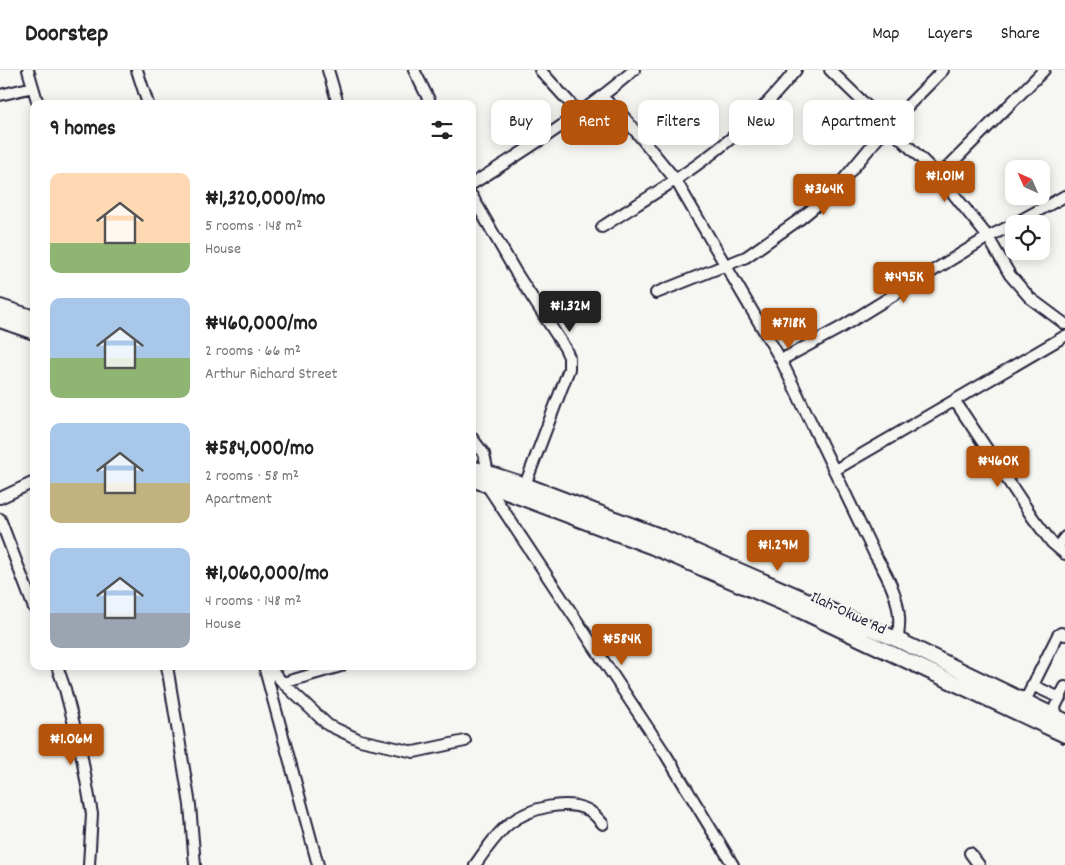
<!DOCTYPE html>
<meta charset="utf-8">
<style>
body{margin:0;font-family:Dekko,sans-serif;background:#f6f6f6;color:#222;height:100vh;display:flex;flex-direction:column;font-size:19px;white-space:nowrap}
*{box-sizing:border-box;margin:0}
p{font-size:16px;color:#767676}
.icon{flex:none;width:28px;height:28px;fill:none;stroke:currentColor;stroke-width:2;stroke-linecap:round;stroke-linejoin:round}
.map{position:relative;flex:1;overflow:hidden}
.sheet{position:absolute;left:30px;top:30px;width:446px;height:570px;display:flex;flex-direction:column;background:#fff;border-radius:10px;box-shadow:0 2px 12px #0003}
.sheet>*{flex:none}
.top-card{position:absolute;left:491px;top:30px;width:475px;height:45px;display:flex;gap:10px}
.needle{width:32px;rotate:315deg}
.fabs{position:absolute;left:1005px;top:90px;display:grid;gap:10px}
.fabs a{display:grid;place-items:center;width:45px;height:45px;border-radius:10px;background:#fff;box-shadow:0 2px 12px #0003;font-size:25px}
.price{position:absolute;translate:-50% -42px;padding:0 11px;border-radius:5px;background:#b45309;color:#fff;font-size:16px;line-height:32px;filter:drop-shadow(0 1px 2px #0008)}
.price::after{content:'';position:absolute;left:50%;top:30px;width:15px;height:11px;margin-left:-8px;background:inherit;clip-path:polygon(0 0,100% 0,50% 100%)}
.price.selected{background:#222;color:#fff}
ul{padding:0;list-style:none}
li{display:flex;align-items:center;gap:15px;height:125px;padding:0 20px}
li span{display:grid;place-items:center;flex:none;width:140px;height:100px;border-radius:10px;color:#555}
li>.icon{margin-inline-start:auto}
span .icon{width:60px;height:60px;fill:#fffc;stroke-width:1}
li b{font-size:21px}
h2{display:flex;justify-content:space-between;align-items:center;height:60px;padding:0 20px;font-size:21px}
.pill{padding:0 18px;border-radius:10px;background:#fff;box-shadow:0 2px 12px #0003;font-size:18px;line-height:45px}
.pill.selected{background:#b45309;color:#fff}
header{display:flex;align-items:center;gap:30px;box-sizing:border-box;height:70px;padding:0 25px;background:#fff;border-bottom:1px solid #e0e0e0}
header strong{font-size:24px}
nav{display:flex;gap:28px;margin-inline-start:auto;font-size:18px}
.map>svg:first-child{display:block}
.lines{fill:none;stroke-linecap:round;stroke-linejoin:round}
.minor-casing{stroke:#22223b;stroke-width:14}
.major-casing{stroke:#22223b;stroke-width:18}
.minor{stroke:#f6f6f2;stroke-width:10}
.major{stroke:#f6f6f2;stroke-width:14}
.labels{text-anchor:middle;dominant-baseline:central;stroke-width:4.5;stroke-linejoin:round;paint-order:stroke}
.street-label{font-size:16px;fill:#22223b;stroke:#f6f6f2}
</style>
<header>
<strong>Doorstep</strong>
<nav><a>Map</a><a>Layers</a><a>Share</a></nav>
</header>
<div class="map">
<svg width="1065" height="795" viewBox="0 0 1065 795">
<rect width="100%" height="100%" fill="#f6f6f2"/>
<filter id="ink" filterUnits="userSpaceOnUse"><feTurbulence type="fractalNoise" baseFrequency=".02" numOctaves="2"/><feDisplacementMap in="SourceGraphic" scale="10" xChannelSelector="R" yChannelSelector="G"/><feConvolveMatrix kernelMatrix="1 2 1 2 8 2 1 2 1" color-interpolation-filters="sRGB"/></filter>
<g filter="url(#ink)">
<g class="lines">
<defs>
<path id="minor" d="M28,0L38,34
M137,0L148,34
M328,0L338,34
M414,0L431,34
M540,0L580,44
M830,0L939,106L988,167L1010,205L1030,228L1065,254
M0,25L33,17
M602,27L623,46L675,109L781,290L875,485C886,503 898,525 899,547C900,554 898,563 898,570
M939,106L1044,0
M472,114C528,79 584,43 634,0
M472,126L515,201L565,278L569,287V299L525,415
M1014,154L1065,126
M602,157C645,129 690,103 729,70C754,49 775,25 796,0
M656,223L746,187L800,149L834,121L888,56L943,0
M781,290L840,258L988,167L1014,154
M955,331L1033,448L1052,473L1065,484
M472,368L484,384L488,403
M835,400L1065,266
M486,414L666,685L733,795
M0,428L34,412
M0,449L34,538
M1057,477L1065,467
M57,596L65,619L81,682L92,744L89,795
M167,596L190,735L195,795
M264,596L318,795
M268,596L283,613L328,655L360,670L414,682L465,671
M283,613L341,596
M1032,615L1060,628
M1019,629L1028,625L1058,565L1061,563L1065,565
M1057,647L1055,637L1065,617
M970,783L979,795
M475,795C485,781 496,764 510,753C530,738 565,729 588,740C594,743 598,749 603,754"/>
<path id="major" d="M0,237L34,248
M0,250L34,262
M472,398L525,415L657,465L898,570L1065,651
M472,409L653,477L797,539L1065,665"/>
</defs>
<use href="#minor" class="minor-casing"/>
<use href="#major" class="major-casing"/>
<use href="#minor" class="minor"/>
<use href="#major" class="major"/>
</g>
</g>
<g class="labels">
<g class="street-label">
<text transform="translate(848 544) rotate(25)">Ilah-Okwe Rd</text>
</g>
</g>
</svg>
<div class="fabs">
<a><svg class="needle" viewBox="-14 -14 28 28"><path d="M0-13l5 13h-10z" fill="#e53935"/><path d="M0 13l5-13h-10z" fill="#767676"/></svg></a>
<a><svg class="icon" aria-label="locate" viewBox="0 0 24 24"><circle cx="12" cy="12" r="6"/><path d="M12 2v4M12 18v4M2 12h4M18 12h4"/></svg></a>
</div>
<b class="price" style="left:945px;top:133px">₦1.01M</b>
<b class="price" style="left:824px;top:146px">₦364K</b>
<b class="price" style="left:904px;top:234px">₦495K</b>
<b class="price selected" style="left:570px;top:263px">₦1.32M</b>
<b class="price" style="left:789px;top:280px">₦718K</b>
<b class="price" style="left:998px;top:418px">₦460K</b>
<b class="price" style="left:778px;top:502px">₦1.29M</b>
<b class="price" style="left:622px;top:596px">₦584K</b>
<b class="price" style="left:71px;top:696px">₦1.06M</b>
<div class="top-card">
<a class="pill">Buy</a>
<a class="pill selected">Rent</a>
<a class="pill">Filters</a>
<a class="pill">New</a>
<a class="pill">Apartment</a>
</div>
<section class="sheet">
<h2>9 homes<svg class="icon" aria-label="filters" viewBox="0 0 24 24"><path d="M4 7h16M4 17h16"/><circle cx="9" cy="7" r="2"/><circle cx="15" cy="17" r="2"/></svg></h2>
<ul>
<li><span style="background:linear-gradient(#ffd9b3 70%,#8fb573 0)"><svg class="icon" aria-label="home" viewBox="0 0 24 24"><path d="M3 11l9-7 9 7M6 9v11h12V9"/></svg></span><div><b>₦1,320,000/mo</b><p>5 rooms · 148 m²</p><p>House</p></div></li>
<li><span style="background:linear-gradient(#a9c7e8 60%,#8fb573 0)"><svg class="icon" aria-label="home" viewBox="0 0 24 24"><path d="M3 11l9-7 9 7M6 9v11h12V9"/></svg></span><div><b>₦460,000/mo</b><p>2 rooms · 66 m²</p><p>Arthur Richard Street</p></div></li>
<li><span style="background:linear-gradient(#a9c7e8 60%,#c2b280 0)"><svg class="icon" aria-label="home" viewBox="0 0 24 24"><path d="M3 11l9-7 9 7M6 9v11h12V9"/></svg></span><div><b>₦584,000/mo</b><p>2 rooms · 58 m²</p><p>Apartment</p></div></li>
<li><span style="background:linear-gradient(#a9c7e8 65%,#9aa5b1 0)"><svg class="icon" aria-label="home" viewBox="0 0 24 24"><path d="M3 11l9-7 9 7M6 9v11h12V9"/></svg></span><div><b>₦1,060,000/mo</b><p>4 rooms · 148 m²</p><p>House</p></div></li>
</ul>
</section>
</div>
